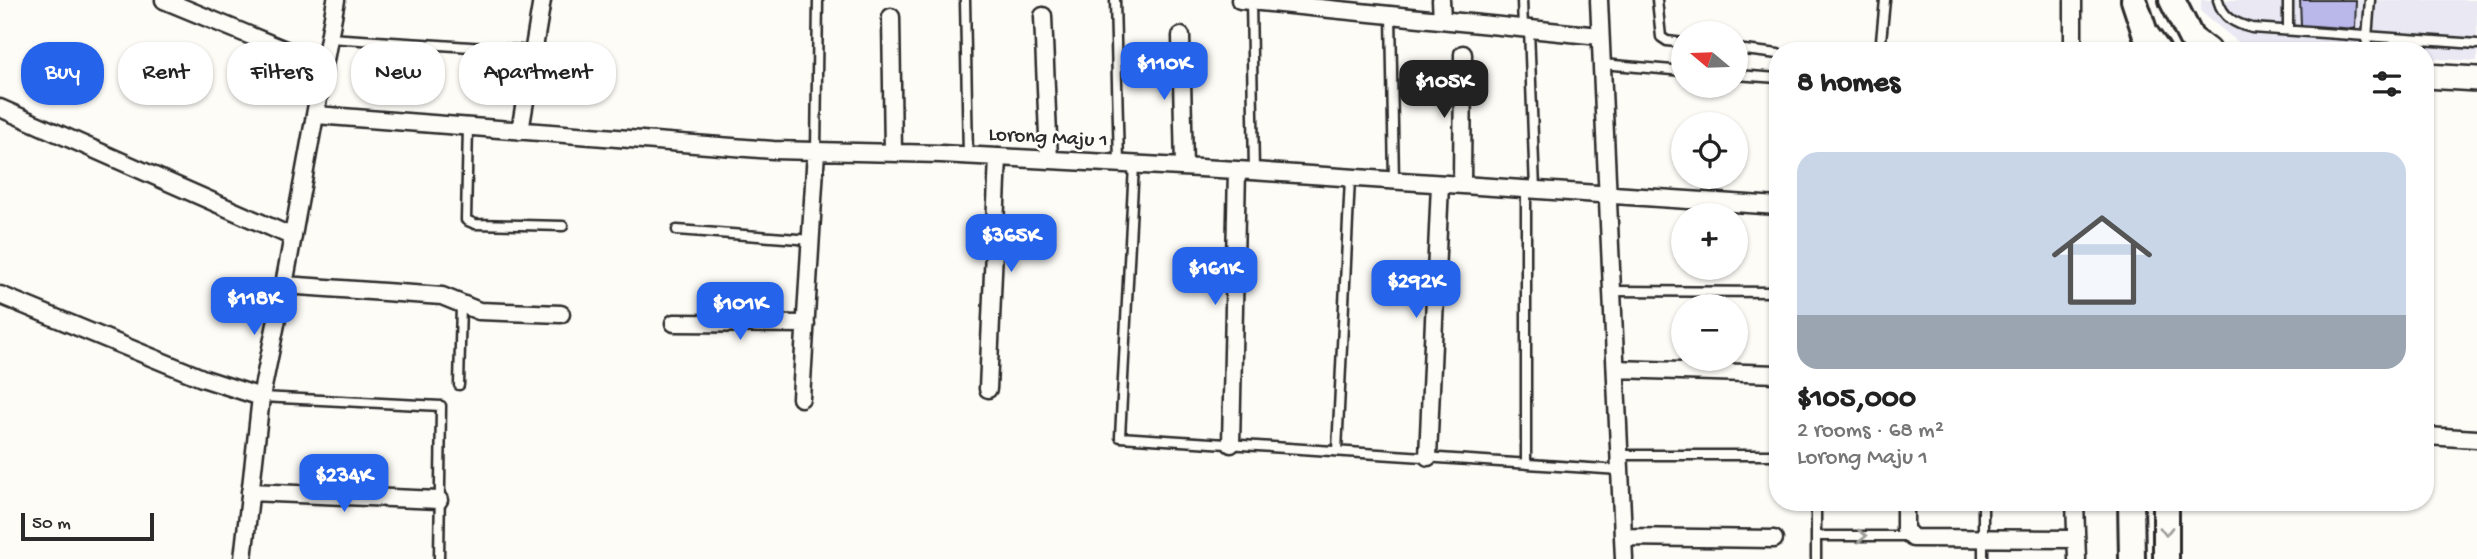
<!DOCTYPE html>
<meta charset="utf-8">
<style>
body{margin:0;font-family:"Gochi Hand",sans-serif;background:#f6f6f6;color:#222;height:100vh;display:flex;flex-direction:column;font-size:26px;white-space:nowrap}
*{box-sizing:border-box;margin:0}
p{font-size:23px;color:#767676}
.icon{flex:none;width:38px;height:38px;fill:none;stroke:currentColor;stroke-width:2;stroke-linecap:round;stroke-linejoin:round}
.map{position:relative;flex:1;overflow:hidden}
.details{position:absolute;left:1769px;top:42px;width:665px;height:469px;display:flex;flex-direction:column;background:#fff;border-radius:28px;box-shadow:0 2px 5px #0004}
.details>*{flex:none}
.hud{position:absolute;left:21px;top:42px;width:665px;height:63px;display:flex;gap:14px}
.needle{width:46px;rotate:289deg}
.controls{position:absolute;left:1671px;top:21px;display:grid;gap:14px}
.controls a{display:grid;place-items:center;width:77px;height:77px;border-radius:50%;background:#fff;box-shadow:0 2px 5px #0004;font-size:35px}
.scale{position:absolute;left:21px;bottom:18px;width:133px;box-sizing:border-box;padding-left:7px;border:4px solid #2b2b2b;border-top:0;font-size:19px;line-height:24px;white-space:nowrap;color:#2b2b2b;-webkit-text-stroke:5px #fdfcf7;paint-order:stroke}
.price{position:absolute;translate:-50% -60px;padding:0 16px;border-radius:14px;background:#2563eb;color:#fff;font-size:23px;line-height:46px;filter:drop-shadow(0 2px 4px #0008)}
.price::after{content:'';position:absolute;left:50%;top:42px;width:21px;height:16px;margin-left:-10px;background:inherit;clip-path:polygon(0 0,100% 0,50% 100%)}
.price.active{background:#222;color:#fff}
ul{padding:0;list-style:none}
li{display:grid;align-content:center;gap:14px;height:371px;padding:0 28px}
li span{display:grid;place-items:center;height:217px;border-radius:21px;color:#555}
li>.icon{margin-inline-start:auto}
span .icon{width:126px;height:126px;fill:#fffc;stroke-width:1}
li b{font-size:30px}
h2{display:flex;justify-content:space-between;align-items:center;height:84px;padding:0 28px;font-size:30px}
.pill{padding:0 24px;border-radius:28px;background:#fff;box-shadow:0 2px 5px #0004;font-size:24px;line-height:63px}
.pill.active{background:#2563eb;color:#fff}
.map>svg:first-child{display:block}
.built{fill:#e9e8f3}
.building{fill:#bab8ea;stroke:#2b2b2b;stroke-width:2}
.lines{fill:none;stroke-linecap:round;stroke-linejoin:round}
.lane-casing{stroke:#2b2b2b;stroke-width:13}
.street-casing{stroke:#2b2b2b;stroke-width:21}
.secondary-casing{stroke:#2b2b2b;stroke-width:28}
.primary-casing{stroke:#2b2b2b;stroke-width:30}
.lane{stroke:#fdfcf7;stroke-width:8}
.street{stroke:#fdfcf7;stroke-width:16}
.secondary{stroke:#fdfcf7;stroke-width:23}
.primary{stroke:#fdfcf7;stroke-width:24}
.oneway{stroke:#9e9e9b}
.labels{text-anchor:middle;dominant-baseline:central;stroke-width:5;stroke-linejoin:round;paint-order:stroke}
.street-label{font-size:21px;fill:#2b2b2b;stroke:#fdfcf7}
</style>
<div class="map">
<svg width="2477" height="559" viewBox="0 0 2477 559">
<rect width="100%" height="100%" fill="#fdfcf7"/>
<filter id="ink" filterUnits="userSpaceOnUse"><feTurbulence type="fractalNoise" baseFrequency=".0143" numOctaves="2"/><feDisplacementMap in="SourceGraphic" scale="14" xChannelSelector="R" yChannelSelector="G"/><feConvolveMatrix kernelMatrix="1 2 1 2 8 2 1 2 1" color-interpolation-filters="sRGB"/></filter>
<g filter="url(#ink)">
<path class="built" d="M2201,0H2477V61L2426,58V51H2316L2243,46L2201,12Z"/>
<path class="building" d="M2300,0H2356L2355,29L2301,25Z"/>
<g class="lines">
<defs>
<path id="lane" d="M965,0L968,156
M1115,0L1119,164
M1522,0L1523,28
M1657,0L1661,37L1667,41L1684,43
M2218,0C2223,18 2236,24 2252,28L2477,44
M2288,0V30
M1251,1L1254,171
M1391,15L1394,181
M1529,29L1535,190
M329,38L534,51
M1736,49L1778,54
M1880,51L1885,0
M2366,51L2370,0
M1602,64L1684,71
M1736,75L1778,78
M468,127L466,220L475,224L563,226
M816,151L818,0
M1134,165L1120,437L1620,470
M677,230L812,240
M1612,291L1778,292
M459,385L461,304
M261,397L441,406L439,559
M1337,451L1350,178
M1620,455H1778
M1526,464V190
M1816,502V559
M1983,502V559
M1816,536H1909"/>
<path id="street" d="M164,0L324,66
M336,0L284,285L442,296L479,311L561,314
M1240,0L1600,36
M1441,0L1442,20
M1599,0L1624,559
M1043,16L1049,160
M891,17L893,153
M1181,36L1184,167
M2073,51V0
M0,108L293,237
M316,115L773,150L941,154L1237,170L1778,206
M520,131L542,0
M1462,185L1463,54
M0,295L202,378L261,397L243,559
M674,323L806,324
M1616,369L1778,374
M988,389L998,157
M261,397L284,285
M801,398L816,151
M2426,436L2477,439
M1231,444L1237,170
M1428,457L1440,184
M250,492L439,500
M1905,502V530L1913,538L2076,539
M2075,502L2077,559
M1623,537L1774,539"/>
<path id="secondary" d="M2426,76L2477,79"/>
<path id="primary" d="M2134,0L2145,33L2158,51
M2172,0L2191,38L2208,51
M2131,502L2132,559
M2166,559V502"/>
</defs>
<use href="#lane" class="lane-casing"/>
<use href="#street" class="street-casing"/>
<use href="#secondary" class="secondary-casing"/>
<use href="#primary" class="primary-casing"/>
<use href="#lane" class="lane"/>
<use href="#street" class="street"/>
<use href="#secondary" class="secondary"/>
<use href="#primary" class="primary"/>
</g>
<defs><path id="oneway-chevron" d="M-2-3.5L2.5 0L-2 3.5" fill="none" stroke-width="1.6" stroke-linecap="round" stroke-linejoin="round" transform="scale(1.75)"/></defs>
<g class="oneway">
<use href="#oneway-chevron" transform="translate(2166 531) rotate(90)"/>
<use href="#oneway-chevron" transform="translate(1862 536)"/>
</g>
</g>
<g class="labels">
<g class="street-label">
<text transform="translate(1048 139) rotate(3)">Lorong Maju 1</text>
</g>
</g>
</svg>
<div class="controls">
<a><svg class="needle" viewBox="-14 -14 28 28"><path d="M0-13l5 13h-10z" fill="#e53935"/><path d="M0 13l5-13h-10z" fill="#767676"/></svg></a>
<a><svg class="icon" aria-label="locate" viewBox="0 0 24 24"><circle cx="12" cy="12" r="6"/><path d="M12 2v4M12 18v4M2 12h4M18 12h4"/></svg></a>
<a>+</a>
<a>−</a>
</div>
<div class="scale">50 m</div>
<b class="price" style="left:1164px;top:102px">$110K</b>
<b class="price active" style="left:1444px;top:120px">$105K</b>
<b class="price" style="left:1011px;top:274px">$365K</b>
<b class="price" style="left:1215px;top:307px">$161K</b>
<b class="price" style="left:1416px;top:320px">$292K</b>
<b class="price" style="left:254px;top:337px">$118K</b>
<b class="price" style="left:740px;top:342px">$101K</b>
<b class="price" style="left:344px;top:514px">$234K</b>
<div class="hud">
<a class="pill active">Buy</a>
<a class="pill">Rent</a>
<a class="pill">Filters</a>
<a class="pill">New</a>
<a class="pill">Apartment</a>
</div>
<section class="details">
<h2>8 homes<svg class="icon" aria-label="filters" viewBox="0 0 24 24"><path d="M4 7h16M4 17h16"/><circle cx="9" cy="7" r="2"/><circle cx="15" cy="17" r="2"/></svg></h2>
<ul>
<li><span style="background:linear-gradient(#c9d6e8 75%,#9aa5b1 0)"><svg class="icon" aria-label="home" viewBox="0 0 24 24"><path d="M3 11l9-7 9 7M6 9v11h12V9"/></svg></span><div><b>$105,000</b><p>2 rooms · 68 m²</p><p>Lorong Maju 1</p></div></li>
</ul>
</section>
</div>
